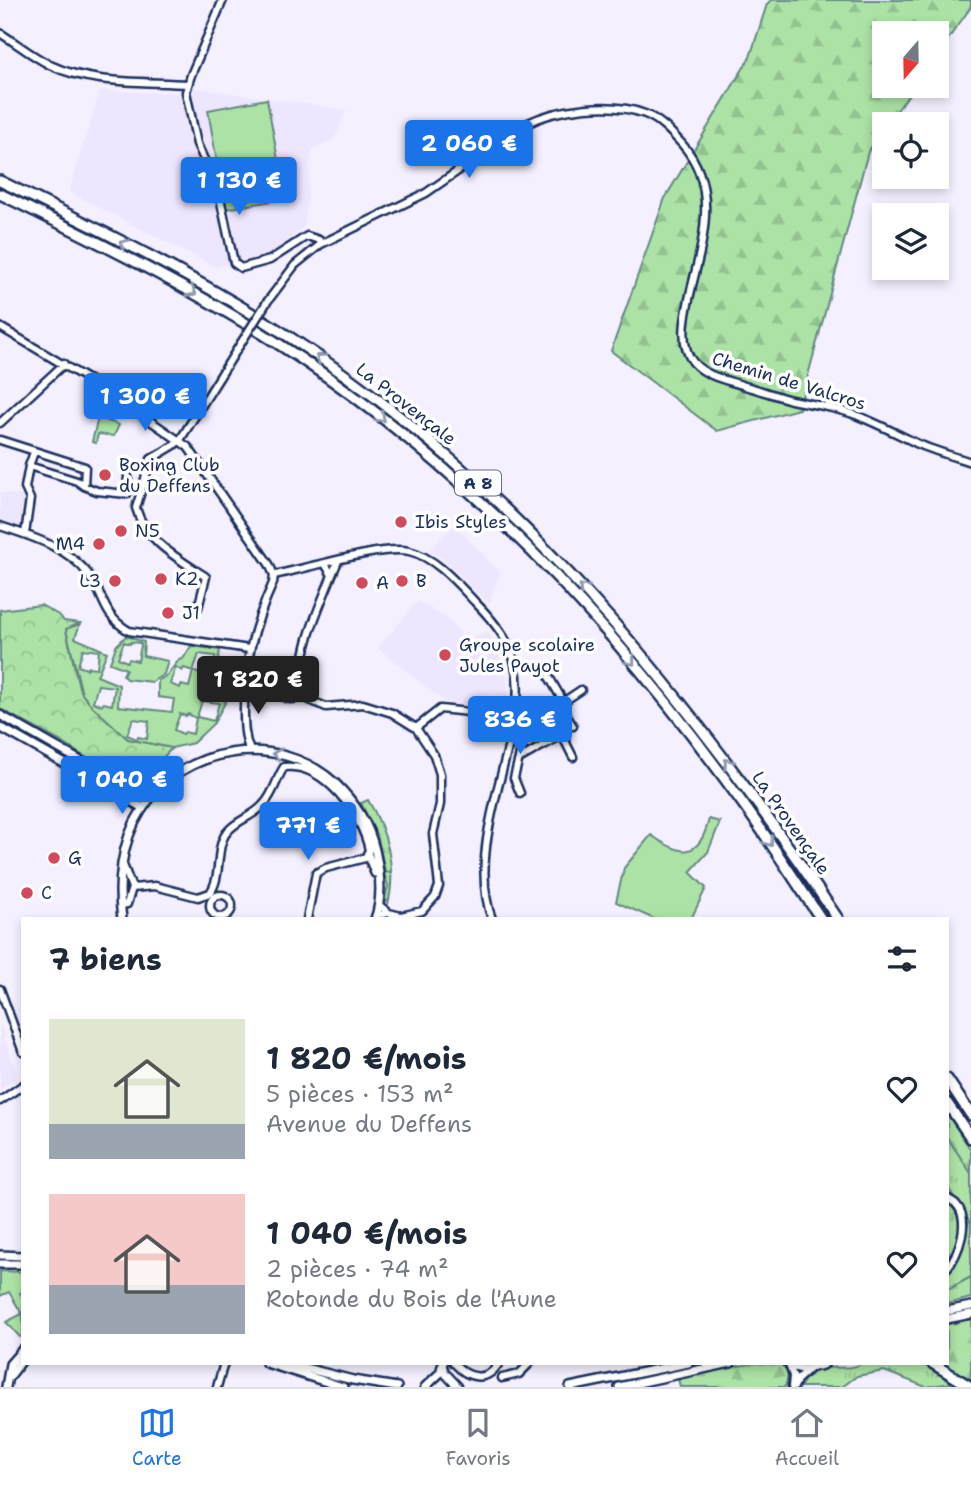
<!DOCTYPE html>
<html lang="fr">
<meta charset="utf-8">
<style>
body{margin:0;font-family:"Shantell Sans",sans-serif;background:#f6f6f7;color:#1f2937;height:100vh;display:flex;flex-direction:column;font-size:26px;white-space:nowrap}
*{box-sizing:border-box;margin:0}
p{font-size:23px;color:#747a83}
.icon{flex:none;width:38px;height:38px;fill:none;stroke:currentColor;stroke-width:2;stroke-linecap:round;stroke-linejoin:round}
.map{position:relative;flex:1;overflow:hidden}
.panel{position:absolute;left:21px;top:917px;width:928px;height:448px;display:flex;flex-direction:column;background:#fff;border-radius:0px;box-shadow:0 4px 10px #0003}
.panel>*{flex:none}
.needle{width:46px;rotate:200deg}
.controls{position:absolute;left:872px;top:21px;display:grid;gap:14px}
.controls a{display:grid;place-items:center;width:77px;height:77px;border-radius:0px;background:#fff;box-shadow:0 4px 10px #0003;font-size:35px}
.price{position:absolute;translate:-50% -60px;padding:0 16px;border-radius:7px;background:#1a73e8;color:#fff;font-size:23px;line-height:46px;filter:drop-shadow(0 2px 4px #0008)}
.price::after{content:'';position:absolute;left:50%;top:42px;width:21px;height:16px;margin-left:-10px;background:inherit;clip-path:polygon(0 0,100% 0,50% 100%)}
.price.active{background:#222;color:#fff}
ul{padding:0;list-style:none}
li{display:flex;align-items:center;gap:21px;height:175px;padding:0 28px}
li span{display:grid;place-items:center;flex:none;width:196px;height:140px;border-radius:0px;color:#555}
li>.icon{margin-inline-start:auto}
span .icon{width:84px;height:84px;fill:#fffc;stroke-width:1}
li b{font-size:30px}
h2{display:flex;justify-content:space-between;align-items:center;height:84px;padding:0 28px;font-size:30px}
.menu{display:flex;justify-content:space-around;align-items:center;height:98px;border-top:2px solid #e0e1e3;background:#fff;font-size:19px;color:#747a83}
.menu a{display:grid;justify-items:center;gap:4px}
.menu .active{color:#1a73e8}
.map>svg:first-child{display:block}
.built{fill:#eee5ff}
.grass{fill:url(#grass-tufts);stroke:#648882;stroke-width:2}
.forest{fill:url(#forest-firs);stroke:#648882;stroke-width:2}
.park{fill:url(#park-crowns);stroke:#648882;stroke-width:2}
.garden{fill:#ace2a5;stroke:#648882;stroke-width:2;fill-rule:evenodd}
.lines{fill:none;stroke-linecap:round;stroke-linejoin:round}
.minor-casing{stroke:#1b2f5e;stroke-width:11}
.major-casing{stroke:#1b2f5e;stroke-width:12}
.highway-casing{stroke:#1b2f5e;stroke-width:14}
.minor{stroke:#fff;stroke-width:6}
.major{stroke:#fff;stroke-width:7}
.highway{stroke:#fff;stroke-width:9}
.minor-bridge-casing{stroke:#1b2f5e;stroke-width:11;stroke-linecap:butt}
.minor-bridge{stroke:#fff;stroke-width:6}
.oneway{stroke:#8d97ae}
.poi-dot{fill:#d1495b;stroke:#fff;stroke-width:2.5}
.labels{text-anchor:middle;dominant-baseline:central;stroke-width:7;stroke-linejoin:round;paint-order:stroke}
.shield{fill:#fff;stroke:#5f6d8e;stroke-width:2}
.shield-label{font-size:16px;font-weight:bold;fill:#1b2f5e}
.street-label{font-size:18px;fill:#1b2f5e;stroke:#fff}
.poi-label{font-size:18px;fill:#1b2f5e;stroke:#fff;text-anchor:start}
</style>
<div class="map">
<svg width="971" height="1387" viewBox="0 0 971 1387">
<defs>
<pattern id="grass-tufts" width="24" height="20" patternUnits="userSpaceOnUse" patternTransform="scale(1.75)"><rect width="24" height="20" fill="#ace2a5"/><path d="M3 7l-1-3M5 7V3M7 7l1-3M15 17l-1-3M17 17v-4M19 17l1-3" fill="none" stroke="#93c290"/></pattern>
<pattern id="forest-firs" width="22" height="20" patternUnits="userSpaceOnUse" patternTransform="scale(1.75)"><rect width="22" height="20" fill="#ace2a5"/><path d="M5 1l3.5 6h-7zM16 11l3.5 6h-7z" fill="#93c290"/></pattern>
<pattern id="park-crowns" width="20" height="18" patternUnits="userSpaceOnUse" patternTransform="scale(1.75)"><rect width="20" height="18" fill="#ace2a5"/><path d="M2 6a3 3 0 1 1 6 0M12 15a3 3 0 1 1 6 0" fill="none" stroke="#93c290"/></pattern>
</defs>
<rect width="100%" height="100%" fill="#f5f0ff"/>
<filter id="ink" filterUnits="userSpaceOnUse"><feTurbulence type="fractalNoise" baseFrequency=".0143" numOctaves="2"/><feDisplacementMap in="SourceGraphic" scale="14" xChannelSelector="R" yChannelSelector="G"/><feConvolveMatrix kernelMatrix="1 2 1 2 8 2 1 2 1" color-interpolation-filters="sRGB"/></filter>
<g filter="url(#ink)">
<path class="built" d="M189,87L346,110L336,136L332,141L313,149L310,164L305,225L276,253L235,263L225,211L199,144L190,105H194V100L189,99Z
M100,91L184,93L194,147L215,195L232,263L215,267L69,192Z
M0,493L26,496L21,529L0,523Z
M454,525L500,572L489,604L444,559L429,550Z
M418,601L450,621L463,637L472,638L487,631L497,644L505,663L509,698L489,694L485,708L445,702L378,648Z
M0,1024L5,1038L2,1040L3,1043L6,1042L16,1071L15,1079L0,1090Z"/>
<path class="grass" d="M0,718L131,792L128,796L75,763L0,723Z
M368,800C387,831 397,869 388,904L385,898L388,886L384,873L390,872L385,871L378,839L361,803Z
M947,1137L971,1173V1277L947,1290V1274L955,1266L969,1221L947,1186Z
M947,1201C951,1206 955,1209 957,1215C962,1227 960,1250 947,1255Z
M0,1271L23,1272V1291L20,1293L23,1298V1334L20,1337L6,1322L22,1314L9,1292L0,1296Z
M863,1363H926L957,1382L926,1387L884,1371L857,1376L842,1387H800C819,1354 841,1376 863,1363Z"/>
<path class="forest" d="M771,0H971V7L936,56V33H884V86H915L887,124H884V129L868,152L799,409L717,431L611,351L665,198L750,57L767,4Z
M947,1114L971,1150V1173L947,1137Z
M971,1277V1298L947,1304V1290Z
M971,1319V1384L938,1363H947V1324Z
M754,1363L782,1365C790,1373 788,1377 785,1387H680L678,1378Z"/>
<path class="park" d="M41,605L60,616L64,621L80,623L66,630L79,687L91,705L128,739L172,748L134,788L60,741L0,709V610Z"/>
<path class="garden" d="M267,99L285,199L225,209L208,110Z
M98,417L119,425L114,436L98,434L96,443L92,442Z
M80,624L75,638L107,652L97,676L119,685L118,706L172,712L174,699L158,697V681L167,675L179,660L183,659L191,646L220,650L212,695L226,701L214,723L193,743L172,748L128,739L91,705L82,694L66,629ZM83,649L99,651L97,668L88,667L87,669L78,666ZM199,654L215,656L212,674L204,672L202,675L193,671ZM176,667L182,671L184,668L193,671L189,687L181,685L180,688L170,684ZM98,685L115,687L112,705L104,703L102,705L93,702ZM202,701L219,703L214,721L197,717ZM180,714L186,716L188,714L196,718L193,734L185,732L183,734L174,730ZM133,719L149,721L147,739L138,737L137,739L127,735Z
M126,636L144,642L143,656L168,661L164,674L152,682L126,679L123,675L126,669L110,663L116,646ZM131,642L140,643L141,645L138,661L129,659L127,662L118,658L124,642L130,644Z
M709,819L720,822L708,852L690,872L706,888L691,919H654L616,902L624,868L651,835C681,856 699,860 709,819Z"/>
<g class="lines">
<defs>
<path id="minor" d="M223,0L191,75L186,92L197,144L219,193L234,263L241,268L270,260L307,236L319,240L321,244
M0,33C16,43 32,56 50,65C92,85 142,81 188,84
M267,302L295,265L321,244L426,193L526,124C557,108 613,101 645,114C660,120 671,132 682,144C744,213 658,319 693,362C706,377 727,380 745,386C760,390 776,396 791,400C811,404 834,407 853,414C875,422 895,433 916,443C934,451 952,456 971,462
M0,327L109,392L188,447L269,564L274,575L273,583C254,625 244,663 244,709C244,724 244,737 250,751
M0,423L64,364
M0,440L85,467L84,486L77,481L29,466L34,452
M84,486L97,491L127,494L128,476
M0,526C31,536 69,548 89,575C106,598 101,614 129,631L249,649
M25,534L30,499L25,488L29,466
M325,564L332,575L338,561
M274,575C305,569 382,545 409,551C435,557 457,583 475,602C492,619 510,640 515,664C522,694 514,723 507,752C494,804 473,868 492,919
M198,608L206,577C179,559 145,541 136,508L151,459L173,446L180,440L241,343
M549,677L563,701
M244,687H252L290,699L305,698L326,707L363,704L392,713L416,728L434,755L440,774V804L433,834L439,886L435,897L422,911L401,916L389,913
M305,698C294,657 318,612 332,575
M559,704L573,726
M416,728L440,709L516,717
M562,735L573,757
M519,759L562,735L547,711
M520,793L514,778L527,726L581,690
M132,888L155,886L198,897L210,893C223,875 214,846 228,831C237,820 254,816 263,805C274,794 276,779 284,767C324,762 362,815 369,850L365,858L326,868L316,873L307,919
M210 906a11 11 0 1 1 22 0a11 11 0 1 1-22 0Z
M121,905L127,904L132,888L122,862
M377,915L389,913L379,905
M0,989L23,1052
M0,1101L23,1085
M947,1198C950,1200 954,1202 956,1204C971,1220 959,1254 947,1268
M454,1363C468,1379 487,1383 499,1363
M789,1365L793,1376L792,1387
M502,1378L519,1374L530,1363
M217,1387L224,1363
M794,1387L797,1380L809,1369"/>
<path id="major" d="M0,715L149,800
M0,727L143,808
M368,855L375,873
M122,919C117,883 121,842 141,811C182,745 278,731 335,783C355,802 369,824 375,850C380,872 383,898 375,919
M0,1255L23,1256
M0,1264H23
M947,1311L971,1306
M947,1319L971,1314
M266,1363L343,1387
M285,1363L353,1380L397,1387
M787,1363C799,1371 809,1371 820,1363
M443,1368L445,1373L458,1387
M10,1376L23,1359
M6,1387L10,1364L23,1349
M425,1387L440,1373L443,1363
M570,1387L688,1363
M619,1387L731,1363"/>
<path id="highway" d="M0,181C99,229 199,278 291,338C520,487 687,695 838,919
M0,194C92,239 184,284 271,339C460,459 617,627 746,808C772,844 796,882 821,919
M947,1079L971,1115
M947,1103L971,1138
M932,1363L971,1387
M819,1365L824,1363"/>
</defs>
<use href="#minor" class="minor-casing"/>
<use href="#major" class="major-casing"/>
<use href="#highway" class="highway-casing"/>
<use href="#minor" class="minor"/>
<use href="#major" class="major"/>
<use href="#highway" class="highway"/>
<defs>
<path id="minor-bridge" d="M241,343L267,302"/>
</defs>
<use href="#minor-bridge" class="minor-bridge-casing"/>
<use href="#minor-bridge" class="minor-bridge"/>
</g>
<defs><path id="oneway-chevron" d="M-2-3.5L2.5 0L-2 3.5" fill="none" stroke-width="1.6" stroke-linecap="round" stroke-linejoin="round" transform="scale(1.75)"/></defs>
<g class="oneway">
<use href="#oneway-chevron" transform="translate(124 244) rotate(-153)"/>
<use href="#oneway-chevron" transform="translate(192 292) rotate(29)"/>
<use href="#oneway-chevron" transform="translate(320 358) rotate(-145)"/>
<use href="#oneway-chevron" transform="translate(381 418) rotate(39)"/>
<use href="#oneway-chevron" transform="translate(583 588) rotate(-133)"/>
<use href="#oneway-chevron" transform="translate(631 661) rotate(50)"/>
<use href="#oneway-chevron" transform="translate(277 754) rotate(-169)"/>
<use href="#oneway-chevron" transform="translate(728 763) rotate(-127)"/>
<use href="#oneway-chevron" transform="translate(769 842) rotate(56)"/>
</g>
</g>
<g class="poi-dot">
<circle cx="105" cy="475" r="7"/>
<circle cx="401" cy="522" r="7"/>
<circle cx="121" cy="531" r="7"/>
<circle cx="99" cy="544" r="7"/>
<circle cx="161" cy="579" r="7"/>
<circle cx="115" cy="581" r="7"/>
<circle cx="402" cy="581" r="7"/>
<circle cx="362" cy="583" r="7"/>
<circle cx="168" cy="613" r="7"/>
<circle cx="445" cy="655" r="7"/>
<circle cx="54" cy="858" r="7"/>
<circle cx="27" cy="893" r="7"/>
</g>
<g class="labels">
<rect class="shield" x="455" y="470.5" width="46" height="25" rx="5"/>
<g class="shield-label">
<text x="478" y="483">A 8</text>
</g>
<g class="street-label">
<text transform="translate(789 381) rotate(17)">Chemin de Valcros</text>
<text transform="translate(406 404) rotate(38)">La Provençale</text>
<text transform="translate(791 823) rotate(55)">La Provençale</text>
</g>
<g class="poi-label">
<text x="119" y="465">Boxing Club<tspan x="119" dy="21">du Deffens</tspan></text>
<text x="415" y="522">Ibis Styles</text>
<text x="135" y="531">N5</text>
<text x="85" y="544" text-anchor="end">M4</text>
<text x="175" y="579">K2</text>
<text x="101" y="581" text-anchor="end">L3</text>
<text x="416" y="581">B</text>
<text x="376" y="583">A</text>
<text x="182" y="613">J1</text>
<text x="459" y="645">Groupe scolaire<tspan x="459" dy="21">Jules Payot</tspan></text>
<text x="68" y="858">G</text>
<text x="41" y="893">C</text>
</g>
</g>
</svg>
<div class="controls">
<a><svg class="needle" viewBox="-14 -14 28 28"><path d="M0-13l5 13h-10z" fill="#e53935"/><path d="M0 13l5-13h-10z" fill="#747a83"/></svg></a>
<a><svg class="icon" aria-label="locate" viewBox="0 0 24 24"><circle cx="12" cy="12" r="6"/><path d="M12 2v4M12 18v4M2 12h4M18 12h4"/></svg></a>
<a><svg class="icon" aria-label="layers" viewBox="0 0 24 24"><path d="M12 4l9 5-9 5-9-5zM3 14l9 5 9-5"/></svg></a>
</div>
<b class="price" style="left:469px;top:180px">2 060 €</b>
<b class="price" style="left:239px;top:217px">1 130 €</b>
<b class="price" style="left:145px;top:433px">1 300 €</b>
<b class="price active" style="left:258px;top:716px">1 820 €</b>
<b class="price" style="left:520px;top:756px">836 €</b>
<b class="price" style="left:122px;top:816px">1 040 €</b>
<b class="price" style="left:308px;top:862px">771 €</b>
<section class="panel">
<h2>7 biens<svg class="icon" aria-label="filters" viewBox="0 0 24 24"><path d="M4 7h16M4 17h16"/><circle cx="9" cy="7" r="2"/><circle cx="15" cy="17" r="2"/></svg></h2>
<ul>
<li><span style="background:linear-gradient(#dfe7d0 75%,#9aa5b1 0)"><svg class="icon" aria-label="home" viewBox="0 0 24 24"><path d="M3 11l9-7 9 7M6 9v11h12V9"/></svg></span><div><b>1 820 €/mois</b><p>5 pièces · 153 m²</p><p>Avenue du Deffens</p></div><svg class="icon" aria-label="heart" viewBox="0 0 24 24"><path d="M12 20l-8-8c-3-5 5-10 8-4 3-6 11-1 8 4z"/></svg></li>
<li><span style="background:linear-gradient(#f6c9c9 65%,#9aa5b1 0)"><svg class="icon" aria-label="home" viewBox="0 0 24 24"><path d="M3 11l9-7 9 7M6 9v11h12V9"/></svg></span><div><b>1 040 €/mois</b><p>2 pièces · 74 m²</p><p>Rotonde du Bois de l'Aune</p></div><svg class="icon" aria-label="heart" viewBox="0 0 24 24"><path d="M12 20l-8-8c-3-5 5-10 8-4 3-6 11-1 8 4z"/></svg></li>
</ul>
</section>
</div>
<nav class="menu">
<a class="active"><svg class="icon" aria-label="map" viewBox="0 0 24 24"><path d="M3 6l6-2 6 2 6-2v14l-6 2-6-2-6 2zM9 4v14M15 6v14"/></svg>Carte</a>
<a><svg class="icon" aria-label="saved" viewBox="0 0 24 24"><path d="M7 4h10v16l-5-4-5 4z"/></svg>Favoris</a>
<a><svg class="icon" aria-label="home" viewBox="0 0 24 24"><path d="M3 11l9-7 9 7M6 9v11h12V9"/></svg>Accueil</a>
</nav>
